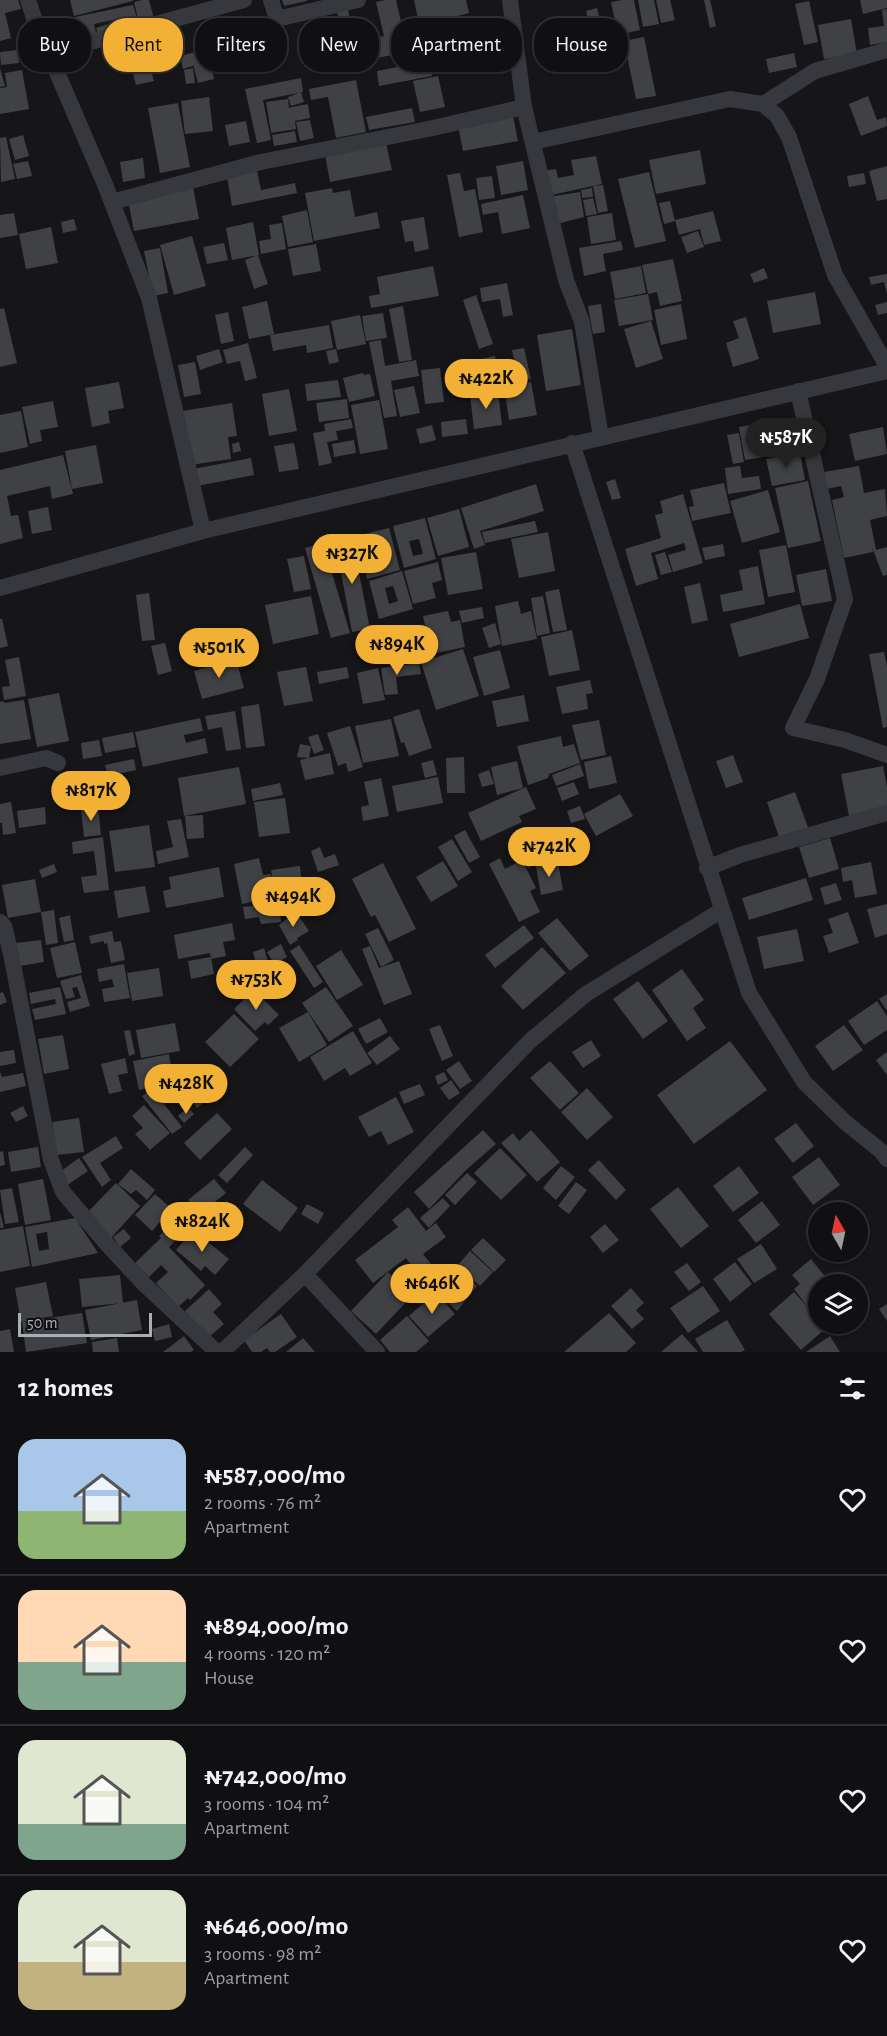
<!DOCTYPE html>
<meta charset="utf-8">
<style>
body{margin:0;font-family:"Alegreya Sans",sans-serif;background:#19191b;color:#f1f3f6;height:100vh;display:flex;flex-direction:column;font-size:22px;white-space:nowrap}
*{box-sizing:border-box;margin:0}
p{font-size:20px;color:#9c9d9f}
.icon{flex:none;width:33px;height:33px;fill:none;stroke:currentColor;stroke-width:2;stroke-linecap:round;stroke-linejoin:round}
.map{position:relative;height:1352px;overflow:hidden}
.sheet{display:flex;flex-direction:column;background:#101012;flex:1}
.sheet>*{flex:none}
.hud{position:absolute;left:18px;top:18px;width:852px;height:54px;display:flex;gap:12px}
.needle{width:39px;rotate:351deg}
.buttons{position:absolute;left:808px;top:1202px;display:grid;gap:12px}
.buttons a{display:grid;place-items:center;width:60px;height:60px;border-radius:50%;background:#101012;box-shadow:0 2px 4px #0004,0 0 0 2px #303032;font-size:30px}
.scale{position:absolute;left:18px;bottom:15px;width:134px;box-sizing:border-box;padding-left:6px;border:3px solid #a8adb8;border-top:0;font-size:16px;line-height:21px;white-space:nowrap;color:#a8adb8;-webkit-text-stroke:4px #111113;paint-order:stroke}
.price{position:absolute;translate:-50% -51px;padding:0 14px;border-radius:21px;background:#f2b134;color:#111;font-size:20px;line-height:39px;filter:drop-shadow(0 2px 3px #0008)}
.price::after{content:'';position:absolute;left:50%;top:36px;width:18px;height:14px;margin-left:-9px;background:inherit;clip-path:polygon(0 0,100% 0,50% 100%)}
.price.on{background:#222;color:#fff}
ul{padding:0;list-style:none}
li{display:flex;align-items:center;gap:18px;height:150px;padding:0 18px}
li+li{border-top:2px solid #303032}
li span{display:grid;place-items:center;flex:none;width:168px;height:120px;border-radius:18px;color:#555}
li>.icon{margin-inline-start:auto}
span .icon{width:72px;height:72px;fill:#fffc;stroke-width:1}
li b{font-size:26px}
h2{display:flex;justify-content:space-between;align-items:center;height:72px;padding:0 18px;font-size:26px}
.tag{padding:0 21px;border-radius:24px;background:#101012;box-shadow:0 2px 4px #0004,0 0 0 2px #303032;font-size:21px;line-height:54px}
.tag.on{background:#f2b134;color:#111}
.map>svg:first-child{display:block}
.building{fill:#404145;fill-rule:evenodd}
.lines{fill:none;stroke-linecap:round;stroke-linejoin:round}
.minor{stroke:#37383d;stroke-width:16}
</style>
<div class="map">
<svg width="887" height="1352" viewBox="0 0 887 1352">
<rect width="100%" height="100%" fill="#161618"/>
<path class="building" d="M0,0H18L21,9L5,13L11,38L0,41Z
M70,0H133V1L74,16Z
M142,0H149L154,19L139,23L134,2Z
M282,0H307V1L284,6Z
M385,0H396L402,26L417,23L418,29L423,28L427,47L369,60L365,40L384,36L376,2Z
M414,0H466L469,13L438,21V19L419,23Z
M622,0H634L640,30L618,35L611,2Z
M638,0H654L659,24L643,27Z
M656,0H670L675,20L661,23Z
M704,0H710L716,26L710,28Z
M860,0H887V8L863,14Z
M809,1L818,42L804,45L795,4Z
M133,5L140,28L126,31L123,19L127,17L94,24L97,38L81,41L75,17Z
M597,8L602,27L615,24L617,36L593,42L586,11Z
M348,9L354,42L330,46L328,35L340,32L337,11Z
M887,9V42L870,45L868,28L884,26L882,10Z
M565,18L568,29L585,24L590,45L552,55L550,46L565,42L564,35L549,39L546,23Z
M851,19L857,54L824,59L818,25Z
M121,20L124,29L100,38L96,28Z
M644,37L656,96L636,99L624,41Z
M208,49L214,79L198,83L193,64V66L183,69L180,56Z
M18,50L19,63L1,65L0,52Z
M794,53L797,67L769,73L766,59Z
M429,61L432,76L379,86L377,71Z
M150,66L154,81L136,85L132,70Z
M0,68L5,86L0,87Z
M193,68L195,83L186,84L184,70Z
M22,70L29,109L0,114V88L7,87L5,73Z
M438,76L445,107L420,112L413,81Z
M301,78L303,92L263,100L271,140L257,143L245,89Z
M356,80L366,132L336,138L328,97L311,100L309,89Z
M301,92L304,102L291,106L288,97Z
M868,96L877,120L886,117L887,126L861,136L849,104Z
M209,97L213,131L185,134L181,101Z
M288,99L289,107L287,108L308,104L310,118L295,121L296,129L271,133L266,102Z
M178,103L190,167L160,173L148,108Z
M412,108L415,122L369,130L366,117Z
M513,116L518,141L463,151L458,126Z
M310,120L314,138L300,141L296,122Z
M246,121L250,142L229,146L225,125Z
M295,131L297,142L274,146L272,135Z
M23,135L29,156L15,160L9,139Z
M6,137L15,179L1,182L0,138Z
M386,143L392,170L330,182L325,155Z
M700,150L706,184L656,194L649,160Z
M596,156L602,184L547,196L542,171L556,169L558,178L574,175L571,160Z
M143,158L145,178L123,182L120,162Z
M28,161L32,176L17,179L13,164Z
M523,161L528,190L501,195L496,166Z
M887,166V199L877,201L869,171Z
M257,171L261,190L295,183L297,193L232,206L227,177Z
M649,172L666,241L635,248L618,179Z
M460,173L464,191L475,189L483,232L459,237L447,175Z
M864,173L866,184L849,187L847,176Z
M492,176L495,198L479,200L476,178Z
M603,185L608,211L598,213L593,186Z
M193,187L199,219L134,231L128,200Z
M332,188L333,193L350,190L355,217L377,212L380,228L314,241L305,193Z
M592,188L593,197L582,198L581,190Z
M580,192L584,217L553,225L548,197Z
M523,195L530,228L502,234L498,212L483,215L481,204Z
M593,198L597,214L586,216L583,200Z
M670,201L675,221L664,224L659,203Z
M307,210L313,242L288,247L282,216Z
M713,211L721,241L704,245L700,229L679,235L675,220Z
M14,213L18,235L0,238V215Z
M612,213L616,240L591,244L587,217Z
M424,217L429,249L415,252L413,241L405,242L401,221Z
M74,219L77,230L63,233L61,222Z
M253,222L259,255L232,260L226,228Z
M282,223L286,249L261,254L259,241L271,239L269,225Z
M51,227L58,263L26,269L19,234Z
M698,231L704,247L687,253L681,237Z
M192,236L206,286L174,295L160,245Z
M621,241L623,250L603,254L606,271L584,276L579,248Z
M224,243L228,260L207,264L203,247Z
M316,244L321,271L293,276L288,249Z
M160,248L168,293L153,296L144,251Z
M258,255L268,284L254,289L245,260Z
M673,259L682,301L660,306L657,292L648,294L642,265Z
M433,266L439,296L371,308L369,296L380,294L377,277Z
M641,266L646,293L615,299L610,272Z
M764,268L768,278L754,283L750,274Z
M887,274V294L884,282L871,285L869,277Z
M507,283L513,315L503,317L500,299L482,302L480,288Z
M815,292L821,324L773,333L767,301Z
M648,294L653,320L619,326L614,300Z
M476,295L493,344L479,349L463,300Z
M267,301L274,334L249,339L242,307Z
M887,302V313L878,315L875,305Z
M601,304L605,332L593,334L588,306Z
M681,304L687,339L661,345L654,310Z
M403,306L412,360L399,362L389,309Z
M4,308L17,363L0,367V309Z
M228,312L234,341L221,344L215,315Z
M383,313L387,338L366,341L362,316Z
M360,315L366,344L337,350L331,321Z
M746,317L759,359L733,367L726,343L739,338L733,321Z
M651,321L663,359L636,368L624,329Z
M329,325L333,348L307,353L306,345L273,351L270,335Z
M572,329L581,385L546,391L537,335Z
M381,340L385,366L416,360L419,376L391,381L397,416L384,418L369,342Z
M248,343L257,378L245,381L240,361L227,364L223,350Z
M524,348L531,379L519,381L512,350Z
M219,349L223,362L200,370L196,356Z
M336,349L339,362L329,364L326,351Z
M495,356L501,388L486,391L481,359Z
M480,360L484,382L466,385L462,364Z
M195,362L201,394L184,397L178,365Z
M440,368L444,402L425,404L421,370Z
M363,373L364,375L370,374L375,396L349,402L343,378Z
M338,380L341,397L307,401L305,384Z
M119,382L124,408L108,411L110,423L92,427L85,388Z
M531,382L537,415L509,420L504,387Z
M414,386L420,413L400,417L394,390Z
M289,389L297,431L269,436L262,394Z
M498,391L502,425L474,429L470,395Z
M347,399L349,418L319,422L316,403Z
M379,400L388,449L360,454L351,405Z
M53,401L58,427L40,430L42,441L30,444L22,407Z
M232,403L237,436L228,437L231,459L190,465L182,411Z
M21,411L28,447L0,453V415Z
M351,419L353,428L336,431L338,440L327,442L332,463L319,466L313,433L325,431L324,424Z
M466,419L468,434L442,437L441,422Z
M757,424L763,457L745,460L739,427Z
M432,425L436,440L420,444L416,429Z
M883,427L887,454L855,461L849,434Z
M739,433L744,462L733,464L727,435Z
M354,440L356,453L334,457L332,444Z
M239,442L241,451L233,453L232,444Z
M294,443L299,469L279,472L274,446Z
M96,445L103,483L72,489L65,451Z
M800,453L805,480L772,486L766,459Z
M63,455L73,494L52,499L50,486L7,496L11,516L18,515L23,538L0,544V470Z
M251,458L254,475L197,486L193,469Z
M740,466L742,478L759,476L761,489L728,494L725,468Z
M859,466L864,493L885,489L887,516L870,520L876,550L887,547V575L883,576L872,547L873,552L844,558L832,500L844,497L841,486L827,489L824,472Z
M615,479L621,498L612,500L606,482Z
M808,481L821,541L788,548L775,488Z
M724,483L731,513L692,521L689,507L694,506L690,490Z
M536,484L544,511L480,531L485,545L474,549L461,508Z
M768,490L780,532L742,543L730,501Z
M683,494L703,563L673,572L668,555L686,550L684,543L651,553L658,579L636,586L625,549L661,538L655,515L663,513L660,501Z
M48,507L52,530L32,534L28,511Z
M459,509L469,547L438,556L427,518Z
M425,518L436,559L404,568L393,526ZM419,539L423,554L413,556L409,541Z
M535,521L538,532L485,543L482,532Z
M389,528L400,570L367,579L356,536Z
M548,532L555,571L519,578L511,539Z
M352,537L370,629L352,632L335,540Z
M323,543L350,633L331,638L305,548Z
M723,544L725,556L705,560L702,548Z
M786,545L795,592L768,597L759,550Z
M476,552L483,589L448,595L441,558Z
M665,552L672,572L661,575L655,555Z
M304,556L311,589L294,592L287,559Z
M438,562L442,580L432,583L436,598L413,604L404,571Z
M758,566L765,604L723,612L720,595L743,590L739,570Z
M826,569L832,601L802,606L796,575Z
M402,571L413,609L379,619L369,581ZM393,586L398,601L389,604L385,588Z
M700,583L708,620L692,624L684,587Z
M559,589L567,630L553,632L545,592Z
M149,593L155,640L142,641L136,595Z
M311,596L319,634L273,644L265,605Z
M543,596L550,633L537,636L531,598Z
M518,601L521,614L531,611L537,639L502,646L495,606Z
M800,604L809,638L739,657L730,624Z
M482,607L484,618L462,623L459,611Z
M448,611L451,622L460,620L465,647L431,654L423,616Z
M0,619H2L8,646L0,648Z
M495,623L501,644L489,648L482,628Z
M572,630L580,670L549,676L541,637Z
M165,643L172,671L158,675L151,646Z
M463,649L479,696L436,710L421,662Z
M500,650L510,688L484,696L473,657Z
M884,652L887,666V727L883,728L869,654Z
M19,657L26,696L4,700L2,687L10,686L5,660Z
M236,659L244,688L202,699L194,671Z
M419,663L421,674L396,677L398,694L385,695L381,668Z
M306,667L313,701L284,706L277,672Z
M347,667L349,678L319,684L317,672Z
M378,668L385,700L363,704L357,673Z
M590,680L593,693L586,694L588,709L562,714L556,687Z
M59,693L69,741L37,747L28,699Z
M524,695L529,721L497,727L492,701Z
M24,700L31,739L0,744V702L4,701V703Z
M259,704L265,746L246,748L241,707Z
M419,709L432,748L409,756L404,742L401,743L393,717Z
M235,711L241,749L226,751L222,727L208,730L205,716Z
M200,718L203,731L184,735L186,743L205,738L208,753L143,767L135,732Z
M391,719L399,756L363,763L355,726Z
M599,720L606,755L581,760L572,725Z
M350,726L363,767L348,772L346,763L338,766L327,733Z
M133,732L136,747L105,753L102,738Z
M318,734L324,750L314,754L308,737Z
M561,736L563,747L574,744L580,763L549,774L548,778L528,785L517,746Z
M99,740L102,756L83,759L81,743Z
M300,744L311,746L309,758L297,757Z
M330,753L334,774L305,780L300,760Z
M733,755L743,782L726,788L716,761Z
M611,756L617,783L589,789L584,762Z
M464,757L465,793H447L446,758Z
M134,759L136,770L108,776L105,765Z
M433,760L437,775L425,778L421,763Z
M517,761L523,788L497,795L491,767Z
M580,764L584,776L556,786L552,775Z
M883,766L887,787V809L849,816L841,774Z
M239,767L246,804L184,816L178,778Z
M489,770L494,784L482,787L478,774Z
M438,777L443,803L397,812L392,786Z
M381,778L389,816L363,821L361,807L369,805L364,782Z
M574,782L579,794L562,801L557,788Z
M280,783L283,795L253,801L251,789Z
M526,787L536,809L519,816L522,822L481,841L468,813Z
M795,792L809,830L780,840L767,802Z
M620,794L633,816L596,836L584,814Z
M285,798L290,833L259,837L254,802Z
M11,802L16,833L3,835L2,823H0V804Z
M580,806L585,819L571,823L567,811Z
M45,807L46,824L19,828L17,811Z
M98,807L101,835L84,837L81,809Z
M203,815L204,838L187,839L185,816Z
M181,819L189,857L158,864L156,851L173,847L167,821Z
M149,825L155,867L115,872L109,831Z
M465,830L480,857L469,863L454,836Z
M103,837L109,890L84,893L81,877L97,875L94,851L73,854L72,842Z
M830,838L839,869L809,878L799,847Z
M452,839L472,872L458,881L438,847Z
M537,845L545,859L528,868L521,854Z
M320,847L324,858L335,854L339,865L318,872L311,851Z
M259,858L263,875L271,874L276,897L242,904L234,864Z
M500,858L505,869L522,860L536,888L530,891L540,912L519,922L489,864Z
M443,861L458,886L431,902L416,877Z
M558,862L563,890L541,895L536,866Z
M871,862L877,894L855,898L852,880L843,882L841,868Z
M383,863L416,929L389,942L375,915L371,917L352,879Z
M54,864L57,872L42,878L39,870Z
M300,866L301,877L273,880L271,870Z
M219,867L224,897L166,908L163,891L171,889L169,877Z
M303,877L307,897L296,899L297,908L280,911L281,922L261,924L259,917L245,919L243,907L279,902L276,882Z
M806,878L813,900L749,920L742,898Z
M35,879L41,912L8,918L2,885Z
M836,883L842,900L825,905L820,888Z
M145,886L150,912L118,918L114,891Z
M887,904V934L875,938L867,909Z
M54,910L58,943L46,945L41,912Z
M296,912L309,931L297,938L298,940L290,945L279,925Z
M848,912L859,943L829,953L823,936L833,933L828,919Z
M70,915L74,940L64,942L59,918Z
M557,918L589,956L570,971L538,933Z
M232,923L235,940L223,942L226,956L211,959L210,953L178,959L174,935Z
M524,925L534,938L495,968L485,955Z
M378,928L394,960L381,967L365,934Z
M797,929L804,961L764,969L757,937Z
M112,931L114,942L121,941L125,960L111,963L107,943L104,944V941L91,944L89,936Z
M41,940L44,962L19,966L16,943Z
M75,942L82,973L57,978L50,948Z
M281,944L287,957L274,964L267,952Z
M299,945L323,982L314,988L290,951Z
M370,946L379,968L399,961L412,994L384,1005L362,949Z
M542,947L566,973L523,1010L501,986Z
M264,948L271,971L259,975L253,952Z
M341,950L363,985L337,1000L316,966Z
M211,957L214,974L191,979L188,961Z
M124,964L130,998L104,1002L102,989L114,987L112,979L99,982L97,969Z
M159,968L163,996L132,1001L127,973Z
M682,969L704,1000L693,1008L706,1028L687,1041L652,990Z
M278,970L286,981L263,997L255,986Z
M81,975L90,1006L70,1012L67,1002L81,998L77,987L72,988L75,997L66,999L60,981Z
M638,981L668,1021L643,1039L613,999Z
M60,987L66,1014L35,1020L32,1009L56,1004L55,999L31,1004L29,993Z
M326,987L353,1026L329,1042L302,1003Z
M254,990L279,1015L268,1025L265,1022L255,1031L234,1009Z
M3,992L7,1002L0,1005V993Z
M887,994V1011L879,999Z
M877,1001L887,1016V1030L864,1045L848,1021Z
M308,1012L327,1045L299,1062L279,1028Z
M234,1014L259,1039L230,1067L205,1042Z
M380,1018L388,1032L366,1044L358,1029Z
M175,1023L180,1051L141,1058L136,1030Z
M440,1025L453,1056L442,1061L429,1029Z
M844,1025L863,1050L833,1071L815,1046Z
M130,1030L135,1054L129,1056L124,1031Z
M353,1031L372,1063L350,1076L345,1068L324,1081L310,1057Z
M63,1035L69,1069L44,1074L38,1039Z
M390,1036L400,1049L377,1065L367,1053Z
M591,1040L601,1056L583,1068L572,1052Z
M730,1041L767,1090L694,1144L657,1095Z
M14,1050L16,1063L0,1066V1052Z
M887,1052V1075L876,1060Z
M169,1054L171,1066L150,1070L154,1087L139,1090L133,1061Z
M125,1058L128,1073L118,1075L122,1091L109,1094L101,1064Z
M459,1061L472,1081L460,1089L446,1070Z
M550,1061L579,1093L560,1110L530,1078Z
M182,1066L207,1100L197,1108L186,1092L173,1101L160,1082Z
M0,1072L2,1077L23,1073L26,1086L0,1092Z
M444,1072L448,1080L438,1085L435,1076Z
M451,1080L460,1093L449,1100L440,1088Z
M420,1084L425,1095L404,1104L399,1092Z
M587,1088L613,1117L587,1140L561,1112Z
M152,1089L182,1127L172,1134L142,1096Z
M396,1097L414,1132L388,1145L381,1131L369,1137L358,1117Z
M144,1105L170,1133L150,1150L135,1134L143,1128L132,1116Z
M23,1106L28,1116L16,1122L10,1113Z
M188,1107L194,1114L184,1123L178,1116Z
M217,1113L232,1129L200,1160L184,1143Z
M79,1118L84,1152L57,1155L52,1122Z
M796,1123L814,1146L793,1163L774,1139Z
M483,1130L496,1144L467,1169L429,1209L414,1192Z
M531,1130L560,1162L537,1182L501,1143L513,1133L519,1141Z
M116,1136L123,1148L100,1163L111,1180L102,1187L82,1157Z
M38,1147L41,1167L11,1172L8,1152Z
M245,1147L253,1155L227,1183L218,1175Z
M500,1148L527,1175L501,1200L474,1173Z
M3,1151L5,1165L0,1166V1152Z
M819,1157L840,1185L813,1205L792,1177Z
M79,1158L88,1171L66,1186L57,1174Z
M599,1160L626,1190L616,1200L588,1170Z
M561,1166L575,1177L556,1200L543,1188Z
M739,1166L759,1193L733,1212L713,1186Z
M131,1169L155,1190L147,1200L136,1190L131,1194L118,1184Z
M467,1173L477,1182L455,1205L445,1195Z
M43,1179L51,1220L25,1225L18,1184Z
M214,1179L226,1193L211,1205L215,1210L227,1201L236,1212L213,1230L188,1200Z
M262,1180L298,1208L280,1232L243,1204Z
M576,1182L587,1190L569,1214L558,1206Z
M116,1183L140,1206L110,1239L85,1215Z
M678,1187L709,1226L681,1248L650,1209Z
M12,1188L19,1222L5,1224L0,1190Z
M155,1194L172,1209L152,1231L135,1215Z
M443,1198L450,1206L429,1228L420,1218Z
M762,1201L780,1225L756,1243L738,1220Z
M307,1204L324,1213L318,1224L301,1214Z
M408,1207L426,1231L436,1223L446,1237L423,1254L435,1269L421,1279L406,1258L373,1283L355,1260L398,1227L392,1220Z
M0,1212L4,1228H0Z
M181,1214L192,1225L169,1247L205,1285L190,1300L188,1298L178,1307L156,1283L168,1272L161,1265L149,1277L135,1263L161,1238L159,1236Z
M75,1218L98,1253L32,1267L25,1227ZM47,1232L49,1249L39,1251L36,1234Z
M605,1224L619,1240L603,1253L590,1237Z
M23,1226L30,1266L0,1272V1230Z
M124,1229L131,1238L120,1247L113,1237Z
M193,1230L229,1259L215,1275L205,1266L201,1271L176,1250Z
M483,1238L506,1260L494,1272L471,1250Z
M761,1244L777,1269L754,1283L737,1259Z
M470,1251L493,1272L480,1286L457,1266Z
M811,1259L831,1284H819V1296L807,1306L794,1289L800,1284L792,1275Z
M735,1262L752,1284L730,1302L713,1279Z
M687,1263L701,1282L689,1291L674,1272Z
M410,1271L422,1284L410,1295L400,1283L398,1287L410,1298L376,1334L351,1311L388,1272L398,1282Z
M120,1275L123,1303L82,1307L79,1279Z
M465,1276L477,1286L457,1311L445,1300Z
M46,1282L53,1316L21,1322L15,1288Z
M703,1286L720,1311L688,1333L670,1308Z
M631,1288L644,1303L636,1310L644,1319L632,1329L611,1306Z
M209,1289L222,1304L213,1312L224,1324L209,1337L185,1311Z
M436,1292L455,1314L428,1337L409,1316Z
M794,1292L819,1320V1323H822L826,1328L801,1350L769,1314Z
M137,1300L142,1330L91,1340L85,1310Z
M887,1304V1321L879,1309Z
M82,1313L87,1343L26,1352L22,1322Z
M609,1313L636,1343L626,1352H564Z
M281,1314L297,1337L275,1352H270L267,1348L261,1352H252L244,1340Z
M407,1316L429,1341L416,1352H390L380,1340Z
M727,1320L745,1350L741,1352H703L695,1339Z
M169,1324L172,1337L155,1341L152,1329Z
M10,1329L14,1352H0V1331Z
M682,1334L698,1352H661Z
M184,1336L194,1350L191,1352H163Z
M830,1336L840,1352H806Z
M117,1338L119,1352H93L92,1342Z
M303,1338L315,1352H286Z"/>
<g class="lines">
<path class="minor" d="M28,0L35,21L104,182L149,298L203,531
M271,0L277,19L358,0
M510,0L524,107L566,280L582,322L601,437
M50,53L244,0
M763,104L815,71L887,50
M533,142L730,99L763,104L777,116L789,137L835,275L887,366
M112,202L261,162L433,128L524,107
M798,391L845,599L817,679L793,728L845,740L887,755
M572,443L749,993L804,1082L845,1122L881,1151L887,1159
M0,588L203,531L887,371
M0,768L46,758L58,763
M707,868L740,855L887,813
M0,922L4,926L11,954L51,1160L63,1192L106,1243L144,1284L217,1352
M305,1274L377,1352
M222,1352L305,1274L530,1041L586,994L722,910"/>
</g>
</svg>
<div class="buttons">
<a><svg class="needle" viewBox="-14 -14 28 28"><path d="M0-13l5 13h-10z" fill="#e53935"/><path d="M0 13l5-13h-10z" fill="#9c9d9f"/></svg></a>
<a><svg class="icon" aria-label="layers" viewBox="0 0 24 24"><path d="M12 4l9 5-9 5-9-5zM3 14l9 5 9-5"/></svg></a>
</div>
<div class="scale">50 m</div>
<b class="price" style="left:486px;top:410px">₦422K</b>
<b class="price on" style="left:786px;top:469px">₦587K</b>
<b class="price" style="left:352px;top:585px">₦327K</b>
<b class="price" style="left:397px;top:676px">₦894K</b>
<b class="price" style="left:219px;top:679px">₦501K</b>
<b class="price" style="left:91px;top:822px">₦817K</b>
<b class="price" style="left:549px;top:878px">₦742K</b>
<b class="price" style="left:293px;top:928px">₦494K</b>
<b class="price" style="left:256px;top:1011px">₦753K</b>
<b class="price" style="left:186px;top:1115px">₦428K</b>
<b class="price" style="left:202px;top:1253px">₦824K</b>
<b class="price" style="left:432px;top:1315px">₦646K</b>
<div class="hud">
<a class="tag">Buy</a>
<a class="tag on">Rent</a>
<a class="tag">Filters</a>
<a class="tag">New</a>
<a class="tag">Apartment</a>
<a class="tag">House</a>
</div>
</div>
<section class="sheet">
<h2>12 homes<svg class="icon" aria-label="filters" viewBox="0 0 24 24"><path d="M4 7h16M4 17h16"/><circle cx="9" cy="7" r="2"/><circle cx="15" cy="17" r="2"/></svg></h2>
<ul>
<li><span style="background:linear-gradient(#a9c7e8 60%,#8fb573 0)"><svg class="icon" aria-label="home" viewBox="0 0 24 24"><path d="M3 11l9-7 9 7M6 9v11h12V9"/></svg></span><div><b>₦587,000/mo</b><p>2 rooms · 76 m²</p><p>Apartment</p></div><svg class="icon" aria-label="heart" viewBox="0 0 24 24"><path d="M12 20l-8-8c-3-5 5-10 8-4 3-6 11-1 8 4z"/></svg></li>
<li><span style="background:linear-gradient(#ffd9b3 60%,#7fa58c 0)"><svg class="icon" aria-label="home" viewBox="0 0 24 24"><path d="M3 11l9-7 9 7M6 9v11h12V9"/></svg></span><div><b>₦894,000/mo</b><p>4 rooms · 120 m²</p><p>House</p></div><svg class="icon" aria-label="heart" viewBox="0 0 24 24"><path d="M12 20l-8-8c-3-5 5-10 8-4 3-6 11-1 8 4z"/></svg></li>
<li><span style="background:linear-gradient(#dfe7d0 70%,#7fa58c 0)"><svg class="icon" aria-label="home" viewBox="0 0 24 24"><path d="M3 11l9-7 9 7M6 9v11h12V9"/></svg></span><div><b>₦742,000/mo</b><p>3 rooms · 104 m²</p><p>Apartment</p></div><svg class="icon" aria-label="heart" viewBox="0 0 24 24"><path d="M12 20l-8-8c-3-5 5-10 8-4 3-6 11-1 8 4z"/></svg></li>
<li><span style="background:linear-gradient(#dfe7d0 60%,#c2b280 0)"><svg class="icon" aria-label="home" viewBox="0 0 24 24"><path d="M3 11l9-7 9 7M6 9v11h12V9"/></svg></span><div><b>₦646,000/mo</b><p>3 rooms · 98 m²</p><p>Apartment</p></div><svg class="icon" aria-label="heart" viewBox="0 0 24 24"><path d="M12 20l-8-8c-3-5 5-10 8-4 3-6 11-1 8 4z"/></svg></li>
</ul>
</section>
